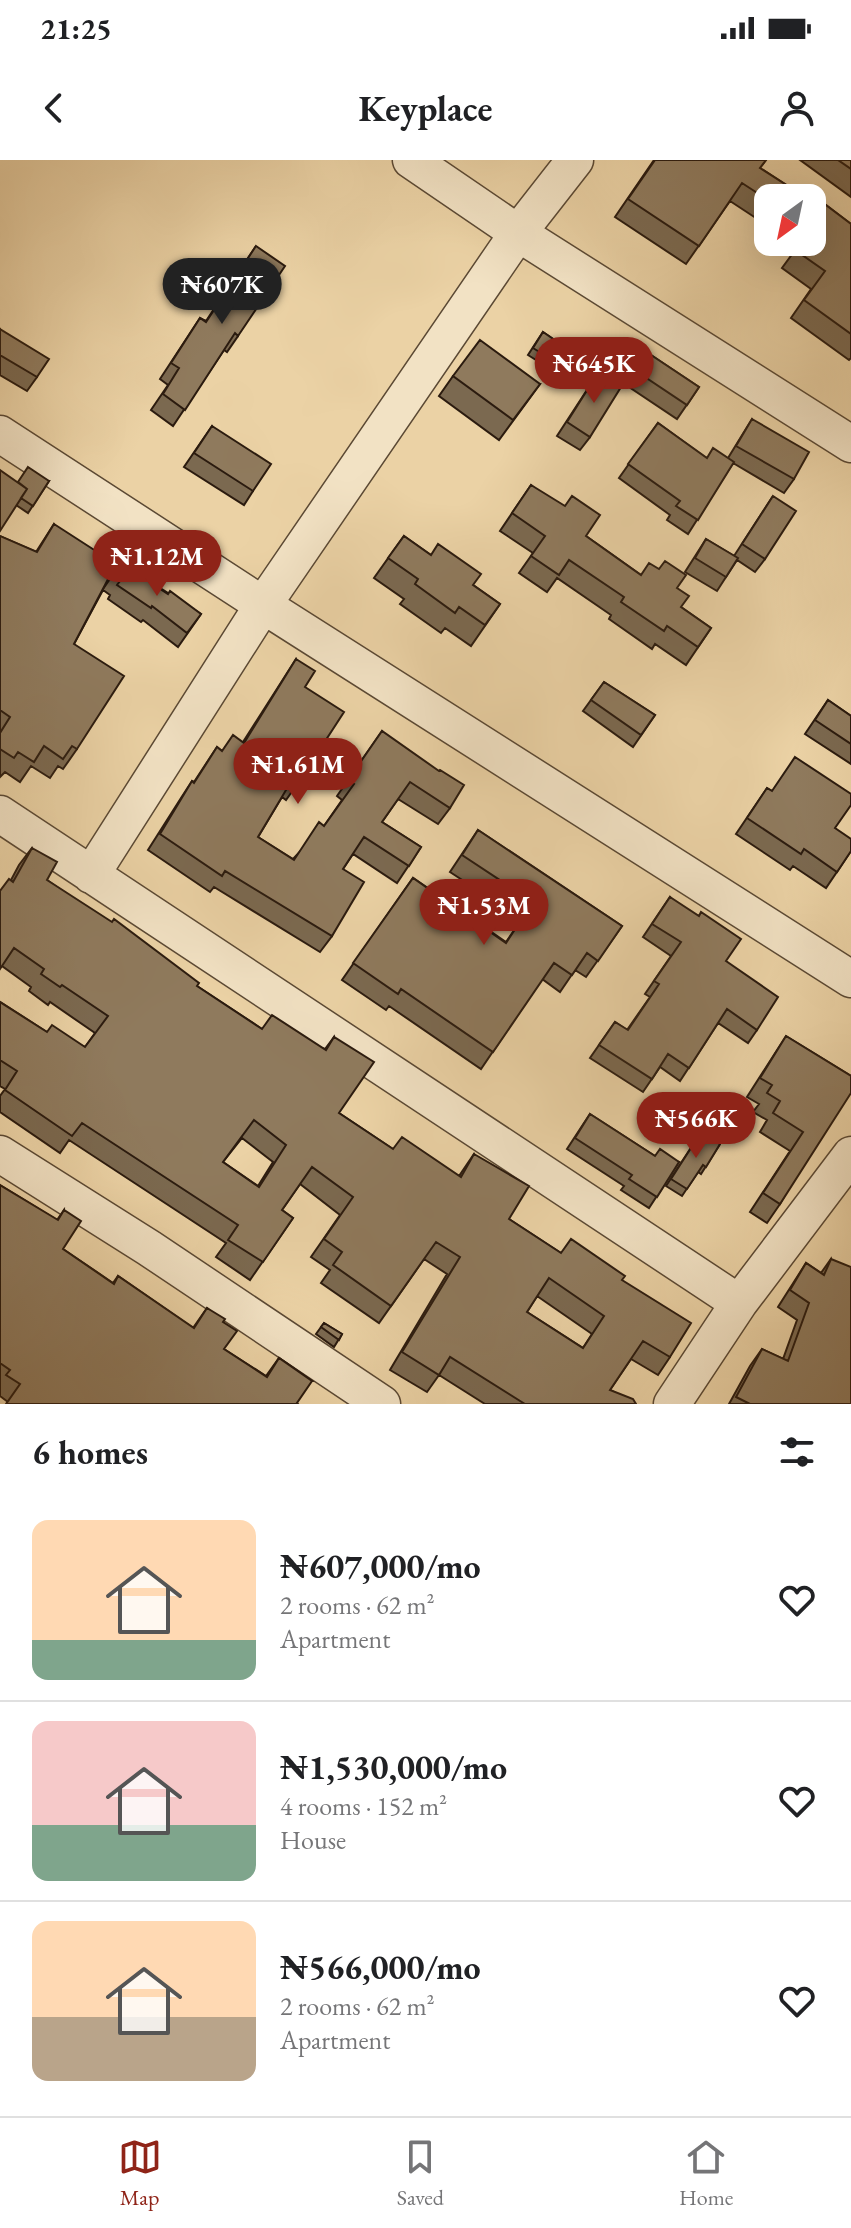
<!DOCTYPE html>
<meta charset="utf-8">
<style>
body{margin:0;font-family:"EB Garamond",serif;background:#f2f2f2;color:#202124;height:100vh;display:flex;flex-direction:column;font-size:30px;white-space:nowrap}
*{box-sizing:border-box;margin:0}
p{font-size:26px;color:#757577}
.icon{flex:none;width:44px;height:44px;fill:none;stroke:currentColor;stroke-width:2;stroke-linecap:round;stroke-linejoin:round}
.map{position:relative;height:1244px;overflow:hidden}
.sheet{display:flex;flex-direction:column;background:#fff;flex:1}
.sheet>*{flex:none}
.needle{width:52px;rotate:213deg}
.buttons{position:absolute;left:754px;top:24px;display:grid;gap:16px}
.buttons a{display:grid;place-items:center;width:72px;height:72px;border-radius:16px;background:#fff;box-shadow:0 8px 32px #0002;font-size:40px}
.price{position:absolute;translate:-50% -68px;padding:0 18px;border-radius:28px;background:#8f2418;color:#fff;font-size:26px;line-height:52px;filter:drop-shadow(0 2px 4px #0008)}
.price::after{content:'';position:absolute;left:50%;top:48px;width:24px;height:18px;margin-left:-12px;background:inherit;clip-path:polygon(0 0,100% 0,50% 100%)}
.price.selected{background:#222;color:#fff}
ul{padding:0;list-style:none}
li{display:flex;align-items:center;gap:24px;height:200px;padding:0 32px}
li+li{border-top:2px solid #e0e0e0}
li span{display:grid;place-items:center;flex:none;width:224px;height:160px;border-radius:16px;color:#555}
li>.icon{margin-inline-start:auto}
span .icon{width:96px;height:96px;fill:#fffc;stroke-width:1}
li b{font-size:34px}
h2{display:flex;justify-content:space-between;align-items:center;height:96px;padding:0 32px;font-size:34px}
.status{display:flex;justify-content:space-between;align-items:center;height:56px;padding:0 40px;background:#fff;direction:ltr}
.status svg{height:22px;fill:currentColor}
header{display:flex;justify-content:space-between;align-items:center;height:104px;padding:0 32px;background:#fff;font-size:36px;font-weight:700}
.tabs{display:flex;justify-content:space-around;align-items:center;height:112px;border-top:2px solid #e0e0e0;background:#fff;font-size:22px;color:#757577}
.tabs a{display:grid;justify-items:center;gap:4px}
.tabs .selected{color:#8f2418}
.map>svg:first-child{display:block}
.lines{fill:none;stroke-linecap:round;stroke-linejoin:round}
.minor-casing{stroke:#5b4934;stroke-width:39}
.minor{stroke:#f2e2c4;stroke-width:36}
.wall{fill:#7b6950;stroke:#2b1b0f;stroke-width:2;fill-rule:evenodd}
.building{fill:#8f7a5d;stroke:#2b1b0f;stroke-width:2;fill-rule:evenodd}
</style>
<div class="status"><b>21:25</b><svg viewBox="0 0 49 12"><path d="M0 12V9h3v3zM5 12V6h3v6zM10 12V3h3v9zM15 12V0h3v12zM26 1h20v11H26zM47 4h2v5h-2z"/></svg></div>
<header><svg class="icon" aria-label="back" viewBox="0 0 24 24"><path d="M15 5l-7 7 7 7"/></svg>Keyplace<svg class="icon" aria-label="person" viewBox="0 0 24 24"><circle cx="12" cy="8" r="4"/><path d="M4 21q1-7 8-7t8 7"/></svg></header>
<div class="map">
<svg width="851" height="1244" viewBox="0 0 851 1244">
<rect width="100%" height="100%" fill="#ebd2a5"/>
<filter id="stains"><feTurbulence type="fractalNoise" baseFrequency=".0025" numOctaves="4"/><feColorMatrix values="0 0 0 0 .2 0 0 0 0 .09 0 0 0 0 .02 0 0 0 .5 -.17"/></filter>
<radialGradient id="worn" r=".72"><stop offset=".6" stop-color="#630" stop-opacity="0"/><stop offset="1" stop-color="#630" stop-opacity=".3"/></radialGradient>
<g class="lines">
<defs>
<path id="minor" d="M411,0L518,73L851,284
M0,274L263,445L851,819
M0,654L739,1143
M91,715L263,445L518,73L575,0
M0,994L149,1088L382,1244
M672,1244L739,1143L851,995"/>
</defs>
<use href="#minor" class="minor-casing"/>
<use href="#minor" class="minor"/>
</g>
<path class="wall" d="M654,0H766L760,8L802,35L806,30L851,64V198L849,200L791,158L811,129L782,108L793,93L779,82H812V38H768V66L730,41L686,104L615,57Z
M800,0H851V37Z
M256,86L238,176L227,192L224,190L173,266L151,250L168,225L160,219L200,158L206,161Z
M0,169L37,217L27,231L0,215Z
M543,172L559,183L544,205L528,195Z
M642,189L699,227L677,259L620,221Z
M598,213L590,277L580,290L557,276Z
M453,216L540,224L499,280L439,236Z
M752,259L794,319L784,333L733,303L688,374L667,360L670,355L619,318L658,263L706,298H728Z
M212,266L253,331L244,345L184,307Z
M49,321L28,353L16,345L17,322Z
M531,325L586,376L641,415L677,428L681,447L711,468L686,505L655,484L652,489L609,459L611,455L557,418L547,432L519,413L533,393L500,371Z
M773,336L765,399L755,412L737,400L717,431L685,412L706,379L734,396Z
M54,364L103,429L121,403L201,454L178,487L143,460L141,462L108,439L110,435L103,430L74,484L77,589L63,609L58,606L50,618L31,606L20,622L5,612L0,617V376L36,392Z
M404,376L500,444L471,486L445,468L441,473L400,444L404,439L374,418Z
M296,499L305,527L298,623L286,640L282,637L258,677L293,699L324,666L342,640L337,636L382,571L450,648L438,664L398,639L382,662L421,687L397,723L353,694L343,709L332,776L320,792L214,727L210,732L148,690L181,638L192,621L194,622L217,587L222,591L243,582Z
M604,522L655,555L633,587L583,551Z
M828,540L851,556V604L805,574Z
M767,628L835,668L851,691L826,728L793,706L790,710L736,674Z
M478,670L622,766L586,817L575,810L560,832L542,819L481,909L389,846L386,850L342,820L413,718L506,782L522,759L450,712Z
M32,688L47,720L197,826L262,869L325,889L334,877L339,953L393,989L459,1016L474,994L509,1059L561,1093L622,1120L670,1197L658,1215L631,1199L610,1230L636,1244H485L439,1215L427,1232L390,1210L447,1114L424,1099L379,1163L321,1123L330,1110L311,1097L340,1055L300,1024L282,1050L293,1058L250,1120L216,1097L226,1083L69,980L60,993L0,952V936L5,929L0,926V842L47,872L85,887L95,873L50,842L48,845L29,831L31,827L2,806L11,720L19,705ZM242,978L273,1002L258,1026L223,1002ZM537,1136L592,1174L583,1188L527,1152Z
M670,737L726,801L757,870L748,883L718,863L680,921L660,907L643,932L590,898L615,862L627,870L650,837L645,834L671,796L643,777Z
M786,876L851,916L780,1044L767,1063L750,1052L790,991L760,972L767,960L753,952L759,944L747,937Z
M590,954L655,996L679,1002L649,1048L621,1030L624,1026L567,989Z
M702,971L720,984L701,1014L698,1012L682,1036L666,1026Z
M0,1025L57,1060L64,1050L63,1089L113,1123L118,1116L193,1168L207,1148L223,1162L224,1189L266,1216L279,1198L312,1221L8,1242L0,1236Z
M831,1099L851,1244H729L750,1206L762,1189L783,1199L797,1160L778,1147L806,1103L821,1113Z
M324,1163L342,1174L334,1187L316,1174Z"/>
<path class="building" d="M655,0H766L760,8L802,35L806,30L851,64V174L804,140L825,111L795,90L801,82H812V38H768V40L742,23L699,86L628,39Z
M838,0H851V9Z
M256,86L285,106L238,176L235,173L185,250L163,234L179,208L171,203L200,158L206,162Z
M0,169L49,199L37,217L0,195Z
M543,172L559,183L549,198L533,188Z
M480,180L540,224L513,260L453,216Z
M642,189L699,227L687,245L630,207Z
M598,213L621,227L590,277L567,262Z
M752,259L809,292L794,319L736,286Z
M658,263L707,298L713,288L734,302L698,360L676,346L680,341L628,304Z
M212,266L271,304L253,331L194,293Z
M28,307L49,321L33,346L21,338L27,329L18,322Z
M0,310L27,329L0,371Z
M531,325L565,346L572,336L600,355L586,376L641,415L649,403L659,409L665,401L686,415L677,428L689,436L681,447L711,468L698,487L667,466L664,471L621,442L624,437L569,400L559,415L531,396L545,376L512,353Z
M773,336L796,351L765,399L742,384Z
M54,364L116,404L74,484L124,516L77,589L72,586L63,599L44,586L34,602L18,592L14,598L0,589V573L10,557L0,550V376L37,392Z
M404,376L431,395L438,384L481,414L473,425L500,444L485,465L459,447L455,453L415,424L418,419L388,398Z
M706,379L738,398L726,417L695,398Z
M121,403L168,434L170,431L201,454L187,473L152,446L151,448L117,425L120,421L112,416Z
M296,499L315,511L305,527L344,552L298,623L292,620L258,677L294,700L319,662L324,666L354,624L348,620L382,571L439,611L440,610L464,625L450,648L410,622L382,662L421,687L409,706L364,677L343,709L364,722L332,776L225,711L222,716L160,674L192,621L194,623L217,587L222,591L233,575L244,583Z
M604,522L655,555L641,575L591,540Z
M828,540L851,556V584L815,560Z
M795,597L851,634V645L835,668L851,679V691L837,712L804,689L801,694L747,658L767,628L772,631Z
M478,670L622,766L598,801L587,793L572,815L554,803L493,892L401,829L398,834L353,803L413,718L506,783L533,742L462,695Z
M32,688L57,702L47,720L112,762L114,759L199,823L197,826L262,869L272,855L326,890L334,877L374,902L339,953L393,989L402,977L461,1017L474,994L529,1026L509,1059L561,1093L571,1079L625,1116L622,1120L691,1163L670,1197L643,1181L610,1230L633,1239L636,1244H525L450,1197L439,1215L402,1192L460,1097L436,1082L391,1146L333,1105L342,1092L324,1079L353,1037L312,1007L282,1050L293,1058L263,1102L228,1080L238,1065L82,963L72,976L5,930L17,911L0,900V842L47,872L52,865L85,887L108,856L62,825L60,827L41,814L44,809L14,788L0,809V731L9,719L13,722ZM254,960L286,985L259,1027L223,1002ZM549,1118L604,1156L583,1188L527,1152Z
M670,737L699,756L701,752L741,779L726,801L778,837L757,870L727,849L689,908L668,894L652,919L599,885L615,862L628,870L659,824L654,821L681,782L652,764Z
M786,876L851,916V933L780,1044L763,1033L803,972L773,953L780,941L767,933L772,925L760,918Z
M590,954L655,996L660,989L679,1002L657,1037L629,1019L632,1015L575,978Z
M702,971L720,984L706,1007L703,1005L687,1029L671,1019Z
M0,1025L58,1060L64,1050L81,1061L63,1089L114,1124L118,1116L194,1168L207,1148L225,1159L223,1162L237,1171L224,1189L267,1217L279,1198L312,1221L297,1243L298,1244H6L20,1224L6,1215L10,1210L0,1203Z
M831,1099L851,1107V1244H750L736,1237L762,1189L788,1201L809,1143L790,1130L806,1103L824,1115Z
M324,1163L342,1174L339,1180L321,1167Z"/>
<rect width="100%" height="100%" filter="url(#stains)"/>
<rect width="100%" height="100%" fill="url(#worn)"/>
</svg>
<div class="buttons">
<a><svg class="needle" viewBox="-14 -14 28 28"><path d="M0-13l5 13h-10z" fill="#e53935"/><path d="M0 13l5-13h-10z" fill="#757577"/></svg></a>
</div>
<b class="price selected" style="left:222px;top:166px">₦607K</b>
<b class="price" style="left:594px;top:245px">₦645K</b>
<b class="price" style="left:157px;top:438px">₦1.12M</b>
<b class="price" style="left:298px;top:646px">₦1.61M</b>
<b class="price" style="left:484px;top:787px">₦1.53M</b>
<b class="price" style="left:696px;top:1000px">₦566K</b>
</div>
<section class="sheet">
<h2>6 homes<svg class="icon" aria-label="filters" viewBox="0 0 24 24"><path d="M4 7h16M4 17h16"/><circle cx="9" cy="7" r="2"/><circle cx="15" cy="17" r="2"/></svg></h2>
<ul>
<li><span style="background:linear-gradient(#ffd9b3 75%,#7fa58c 0)"><svg class="icon" aria-label="home" viewBox="0 0 24 24"><path d="M3 11l9-7 9 7M6 9v11h12V9"/></svg></span><div><b>₦607,000/mo</b><p>2 rooms · 62 m²</p><p>Apartment</p></div><svg class="icon" aria-label="heart" viewBox="0 0 24 24"><path d="M12 20l-8-8c-3-5 5-10 8-4 3-6 11-1 8 4z"/></svg></li>
<li><span style="background:linear-gradient(#f6c9c9 65%,#7fa58c 0)"><svg class="icon" aria-label="home" viewBox="0 0 24 24"><path d="M3 11l9-7 9 7M6 9v11h12V9"/></svg></span><div><b>₦1,530,000/mo</b><p>4 rooms · 152 m²</p><p>House</p></div><svg class="icon" aria-label="heart" viewBox="0 0 24 24"><path d="M12 20l-8-8c-3-5 5-10 8-4 3-6 11-1 8 4z"/></svg></li>
<li><span style="background:linear-gradient(#ffd9b3 60%,#b9a48a 0)"><svg class="icon" aria-label="home" viewBox="0 0 24 24"><path d="M3 11l9-7 9 7M6 9v11h12V9"/></svg></span><div><b>₦566,000/mo</b><p>2 rooms · 62 m²</p><p>Apartment</p></div><svg class="icon" aria-label="heart" viewBox="0 0 24 24"><path d="M12 20l-8-8c-3-5 5-10 8-4 3-6 11-1 8 4z"/></svg></li>
</ul>
</section>
<nav class="tabs">
<a class="selected"><svg class="icon" aria-label="map" viewBox="0 0 24 24"><path d="M3 6l6-2 6 2 6-2v14l-6 2-6-2-6 2zM9 4v14M15 6v14"/></svg>Map</a>
<a><svg class="icon" aria-label="saved" viewBox="0 0 24 24"><path d="M7 4h10v16l-5-4-5 4z"/></svg>Saved</a>
<a><svg class="icon" aria-label="home" viewBox="0 0 24 24"><path d="M3 11l9-7 9 7M6 9v11h12V9"/></svg>Home</a>
</nav>
